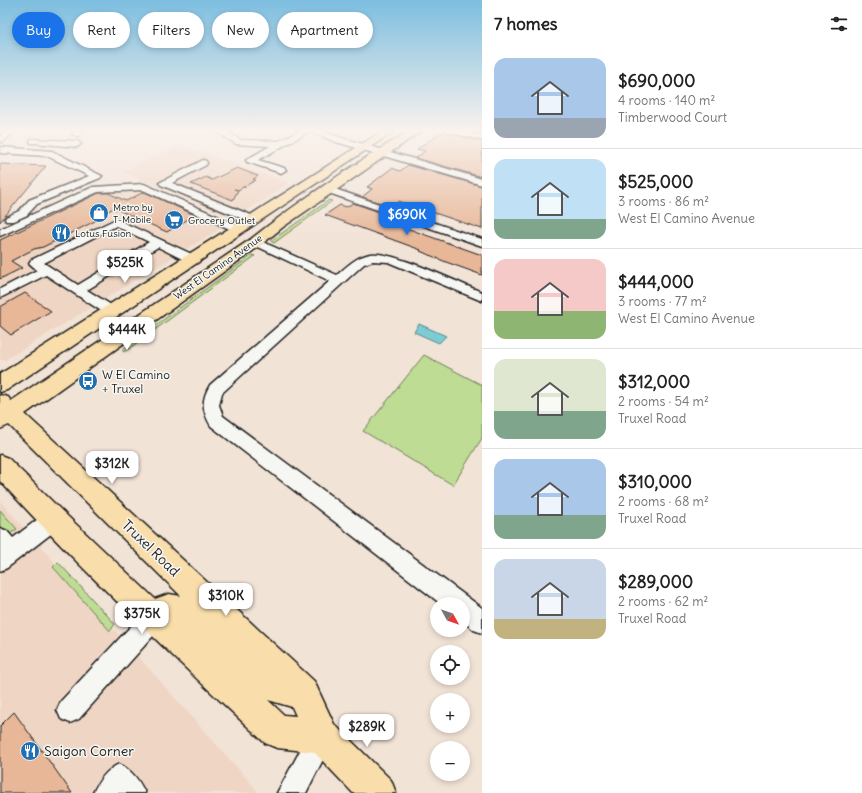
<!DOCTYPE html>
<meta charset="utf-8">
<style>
body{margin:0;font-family:Delius,sans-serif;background:#f2f2f2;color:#222;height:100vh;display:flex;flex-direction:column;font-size:15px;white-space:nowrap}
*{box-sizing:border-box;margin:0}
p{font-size:13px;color:#767676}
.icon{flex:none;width:22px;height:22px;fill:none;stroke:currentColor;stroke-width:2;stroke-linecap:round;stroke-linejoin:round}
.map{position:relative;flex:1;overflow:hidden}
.sheet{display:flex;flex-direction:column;background:#fff;width:380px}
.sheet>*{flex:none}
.banner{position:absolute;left:12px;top:12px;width:380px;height:36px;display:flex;gap:8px}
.needle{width:26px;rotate:130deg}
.buttons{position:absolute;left:430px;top:597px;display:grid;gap:8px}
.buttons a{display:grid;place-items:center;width:40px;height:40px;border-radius:50%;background:#fff;box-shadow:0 2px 6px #0003;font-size:20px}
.price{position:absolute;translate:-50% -34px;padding:0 9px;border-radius:8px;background:#fff;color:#222;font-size:13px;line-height:26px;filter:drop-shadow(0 1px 2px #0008)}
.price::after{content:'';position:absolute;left:50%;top:24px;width:12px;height:9px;margin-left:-6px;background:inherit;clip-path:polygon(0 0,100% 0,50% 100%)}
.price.selected{background:#1a73e8;color:#fff}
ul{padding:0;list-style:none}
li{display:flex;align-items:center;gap:12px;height:100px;padding:0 12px}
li+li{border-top:1px solid #e0e0e0}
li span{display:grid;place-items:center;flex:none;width:112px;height:80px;border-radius:12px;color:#555}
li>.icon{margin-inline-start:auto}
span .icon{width:48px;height:48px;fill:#fffc;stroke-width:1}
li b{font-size:17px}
h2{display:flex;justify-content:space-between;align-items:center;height:48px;padding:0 12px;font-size:17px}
.chip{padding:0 14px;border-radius:18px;background:#fff;box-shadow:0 2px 6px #0003;font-size:14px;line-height:36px}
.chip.selected{background:#1a73e8;color:#fff}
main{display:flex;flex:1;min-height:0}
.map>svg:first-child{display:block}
.built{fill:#efd6c4}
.green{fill:#bedc94;stroke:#6d7c58}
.water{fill:#7ccdd3;stroke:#56868a}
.building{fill:#e7b798;stroke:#1c1c1c}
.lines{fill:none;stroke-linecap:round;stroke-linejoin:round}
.minor-casing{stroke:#1c1c1c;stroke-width:3}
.major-casing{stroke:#1c1c1c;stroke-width:3}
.minor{fill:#f6f6f2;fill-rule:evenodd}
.major{fill:#f9deab;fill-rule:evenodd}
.labels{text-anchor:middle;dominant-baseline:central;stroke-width:3;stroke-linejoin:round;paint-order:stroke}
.far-poi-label{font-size:10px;fill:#1c1c1c;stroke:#f6f6f2;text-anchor:start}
.far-street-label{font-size:10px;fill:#1c1c1c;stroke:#f6f6f2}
.poi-label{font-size:12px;fill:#1c1c1c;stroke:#f6f6f2;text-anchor:start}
.near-street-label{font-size:14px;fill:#1c1c1c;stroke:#f6f6f2}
.near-poi-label{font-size:14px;fill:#1c1c1c;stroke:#f6f6f2;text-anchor:start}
</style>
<main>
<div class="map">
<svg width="482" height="793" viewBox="0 0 482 793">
<rect width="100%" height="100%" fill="#f2e3d7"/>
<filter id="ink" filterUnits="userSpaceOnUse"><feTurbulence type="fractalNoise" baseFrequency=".025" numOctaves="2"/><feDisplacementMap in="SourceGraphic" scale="8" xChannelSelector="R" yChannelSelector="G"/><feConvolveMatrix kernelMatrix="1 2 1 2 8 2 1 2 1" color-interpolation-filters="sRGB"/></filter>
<g filter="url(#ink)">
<path class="built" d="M180,145L289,183L234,219L123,172Z
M93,186L137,187L226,225L5,360H0V228Z
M0,501L257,790L255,793H0Z"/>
<path class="green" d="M329,200L332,201L274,243L271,241Z
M252,255L255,256L129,349L124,352L122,350Z
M424,355L482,385V438L453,485L363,431Z
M0,510L17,529L7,536L0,532Z
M58,562L115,624L110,631L53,567Z"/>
<path class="water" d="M419,324L446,336L439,343L414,332Z"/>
<path class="building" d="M445,130L447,133L482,141V177L416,158L425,151L417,149Z
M0,164L46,166L0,222Z
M408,165L482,186V229L399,201L397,208L362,197L372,189L367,187L392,168L400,171Z
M237,168L258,176L253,179L256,180L238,190L234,189L238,190L233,200L191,184L206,177L212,180Z
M144,192L195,215L167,232L114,208L95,218V221L43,247L34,249L11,261L22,268L0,279V240L99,193H108L126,201Z
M353,203L394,217L392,222L406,228L482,255V275L446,262L420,251L421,250L325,215L340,205L347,207Z
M25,293L51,311L11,335L0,326V307Z
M14,712L72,793H0V726Z"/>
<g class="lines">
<defs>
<path id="minor" d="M7,130H16L3,142H0V136Z
M75,130H84L79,136H76L72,134Z
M214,130H224L241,140L279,141L301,130H320L339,137L482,179V185L333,141L310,131L258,160L284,168L286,170L281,173L247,162L246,160L270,146L236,144Z
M446,130H460L482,136V140L447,132Z
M31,139L77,141L81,144L77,147L34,143H31L30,141Z
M0,147L52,151L102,176L100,178L37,204L27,215L14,221H6L5,219L6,217L19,211L29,200L89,176L47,156L0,153Z
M203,160L206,161L207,163L206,165L172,183L256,217L257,219L256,221H248L161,185L159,183Z
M144,184L242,227L243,229L238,232L234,231L143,190L98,192L0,236V229L93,187Z
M329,187L482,239V246L326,192L324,190Z
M116,219L196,256L198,259L196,262H188L158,247L87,290L116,308L118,311L116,314L111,315L106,314L46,275L0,298V289L37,270L29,263L31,260ZM116,226L149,242L78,285L44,263Z
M256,239L337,275C347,266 356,257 370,254C391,250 459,283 482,292V301L388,262L373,261L364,264L222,393L219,405L223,416L482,608V633L474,630L463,621V604H441L211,426C202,411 201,400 210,385L330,281L252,244L250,242L252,240Z
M53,511L60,513L63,520L60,527L7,568L0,571V528L7,531L13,538L46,513Z
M154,607L162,610L165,618L162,626L79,719L70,723L61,719L57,710L61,701L146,610Z
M322,723L331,727L335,736L306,793H277L313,727Z
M119,764C132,770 139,780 145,793H93C99,780 106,770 119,764Z"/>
<path id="major" d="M384,130H396L7,390L0,392V374Z
M411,130H423L283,227L261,245L25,414L314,681L334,724L391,780L396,793H353L314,752L277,748L265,743C175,658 84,573 0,481V455L8,458L62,511L155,599L169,594L181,596L9,425L0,429V395L8,397L11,401L251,239C301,199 356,163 411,130ZM268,700L292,707L296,716L284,715Z"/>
</defs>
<use href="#minor" class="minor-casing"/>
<use href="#major" class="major-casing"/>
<use href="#minor" class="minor"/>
<use href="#major" class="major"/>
</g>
</g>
<linearGradient id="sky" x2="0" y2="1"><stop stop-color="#7dbee0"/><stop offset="0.54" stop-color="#f9f2ed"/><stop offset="1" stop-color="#f9f2ed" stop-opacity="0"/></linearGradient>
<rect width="482" height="241" fill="url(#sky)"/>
<defs>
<symbol id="shop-disc" viewBox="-11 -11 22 22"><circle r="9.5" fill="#1f6fb2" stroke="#f6f6f2"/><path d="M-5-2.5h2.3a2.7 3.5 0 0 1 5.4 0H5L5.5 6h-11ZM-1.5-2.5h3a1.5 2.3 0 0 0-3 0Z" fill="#fff"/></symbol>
<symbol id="supermarket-disc" viewBox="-11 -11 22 22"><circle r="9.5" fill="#1f6fb2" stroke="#f6f6f2"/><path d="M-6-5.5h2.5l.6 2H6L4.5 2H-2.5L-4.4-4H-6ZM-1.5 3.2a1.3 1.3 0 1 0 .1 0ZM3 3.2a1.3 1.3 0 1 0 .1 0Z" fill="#fff"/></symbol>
<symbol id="restaurant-disc" viewBox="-11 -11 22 22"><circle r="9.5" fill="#1f6fb2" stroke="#f6f6f2"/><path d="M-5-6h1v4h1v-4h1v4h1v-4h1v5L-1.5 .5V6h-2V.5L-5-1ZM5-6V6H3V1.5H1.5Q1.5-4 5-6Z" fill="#fff"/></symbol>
<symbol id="bus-disc" viewBox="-11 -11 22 22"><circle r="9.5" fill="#1f6fb2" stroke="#f6f6f2"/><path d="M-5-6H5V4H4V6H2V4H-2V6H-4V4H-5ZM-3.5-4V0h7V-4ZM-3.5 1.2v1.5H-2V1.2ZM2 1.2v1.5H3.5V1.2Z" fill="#fff"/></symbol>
</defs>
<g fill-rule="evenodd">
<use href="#shop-disc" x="88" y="202" width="22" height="22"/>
<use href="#supermarket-disc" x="163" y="209" width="22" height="22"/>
<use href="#restaurant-disc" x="50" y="222" width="22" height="22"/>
<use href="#bus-disc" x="77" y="370" width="22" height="22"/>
<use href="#restaurant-disc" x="19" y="740" width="22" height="22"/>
</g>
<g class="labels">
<g class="far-poi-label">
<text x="113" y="207">Metro by<tspan x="113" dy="12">T-Mobile</tspan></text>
<text x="188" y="220">Grocery Outlet</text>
<text x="75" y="233">Lotus Fusion</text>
</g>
<g class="far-street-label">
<text transform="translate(218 267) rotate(-35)">West El Camino Avenue</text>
</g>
<g class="poi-label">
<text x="102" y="374">W El Camino<tspan x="102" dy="14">+ Truxel</tspan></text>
</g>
<g class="near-street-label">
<text transform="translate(151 548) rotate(44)">Truxel Road</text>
</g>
<g class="near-poi-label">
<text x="44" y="751">Saigon Corner</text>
</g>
</g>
</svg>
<div class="buttons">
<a><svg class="needle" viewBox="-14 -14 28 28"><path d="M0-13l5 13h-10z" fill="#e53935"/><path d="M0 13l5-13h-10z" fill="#767676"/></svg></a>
<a><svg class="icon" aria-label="locate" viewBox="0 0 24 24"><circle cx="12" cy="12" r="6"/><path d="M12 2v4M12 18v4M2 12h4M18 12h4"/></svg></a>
<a>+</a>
<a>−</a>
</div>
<b class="price selected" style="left:407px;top:236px">$690K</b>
<b class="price" style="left:125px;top:284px">$525K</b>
<b class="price" style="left:127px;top:351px">$444K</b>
<b class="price" style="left:112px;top:485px">$312K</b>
<b class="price" style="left:226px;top:617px">$310K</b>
<b class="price" style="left:142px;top:635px">$375K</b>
<b class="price" style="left:367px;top:748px">$289K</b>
<div class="banner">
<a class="chip selected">Buy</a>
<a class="chip">Rent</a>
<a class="chip">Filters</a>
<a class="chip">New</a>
<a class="chip">Apartment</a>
</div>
</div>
<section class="sheet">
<h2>7 homes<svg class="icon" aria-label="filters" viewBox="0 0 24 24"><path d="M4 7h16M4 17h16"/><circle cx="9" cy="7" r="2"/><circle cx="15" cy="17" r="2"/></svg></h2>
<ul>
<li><span style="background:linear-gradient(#a9c7e8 75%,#9aa5b1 0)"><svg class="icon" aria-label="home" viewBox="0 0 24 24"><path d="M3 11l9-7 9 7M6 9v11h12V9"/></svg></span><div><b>$690,000</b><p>4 rooms · 140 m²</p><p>Timberwood Court</p></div></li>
<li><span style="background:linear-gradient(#bfe0f5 75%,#7fa58c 0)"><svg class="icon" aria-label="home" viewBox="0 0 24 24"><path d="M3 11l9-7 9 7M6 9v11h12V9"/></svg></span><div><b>$525,000</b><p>3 rooms · 86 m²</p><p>West El Camino Avenue</p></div></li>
<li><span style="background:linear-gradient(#f6c9c9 65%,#8fb573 0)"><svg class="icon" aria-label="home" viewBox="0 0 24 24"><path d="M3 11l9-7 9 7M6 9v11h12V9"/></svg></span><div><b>$444,000</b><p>3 rooms · 77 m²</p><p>West El Camino Avenue</p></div></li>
<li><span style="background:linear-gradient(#dfe7d0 65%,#7fa58c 0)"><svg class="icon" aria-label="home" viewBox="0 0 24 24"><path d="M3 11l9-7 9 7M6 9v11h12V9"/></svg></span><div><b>$312,000</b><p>2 rooms · 54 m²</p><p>Truxel Road</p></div></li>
<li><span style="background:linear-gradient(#a9c7e8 70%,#7fa58c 0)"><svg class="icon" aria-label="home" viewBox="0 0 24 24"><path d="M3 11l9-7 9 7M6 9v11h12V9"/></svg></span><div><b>$310,000</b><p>2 rooms · 68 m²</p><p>Truxel Road</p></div></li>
<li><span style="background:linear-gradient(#c9d6e8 75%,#c2b280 0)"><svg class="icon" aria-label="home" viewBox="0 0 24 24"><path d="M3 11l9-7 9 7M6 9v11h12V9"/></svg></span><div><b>$289,000</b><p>2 rooms · 62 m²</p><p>Truxel Road</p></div></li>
</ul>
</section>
</main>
